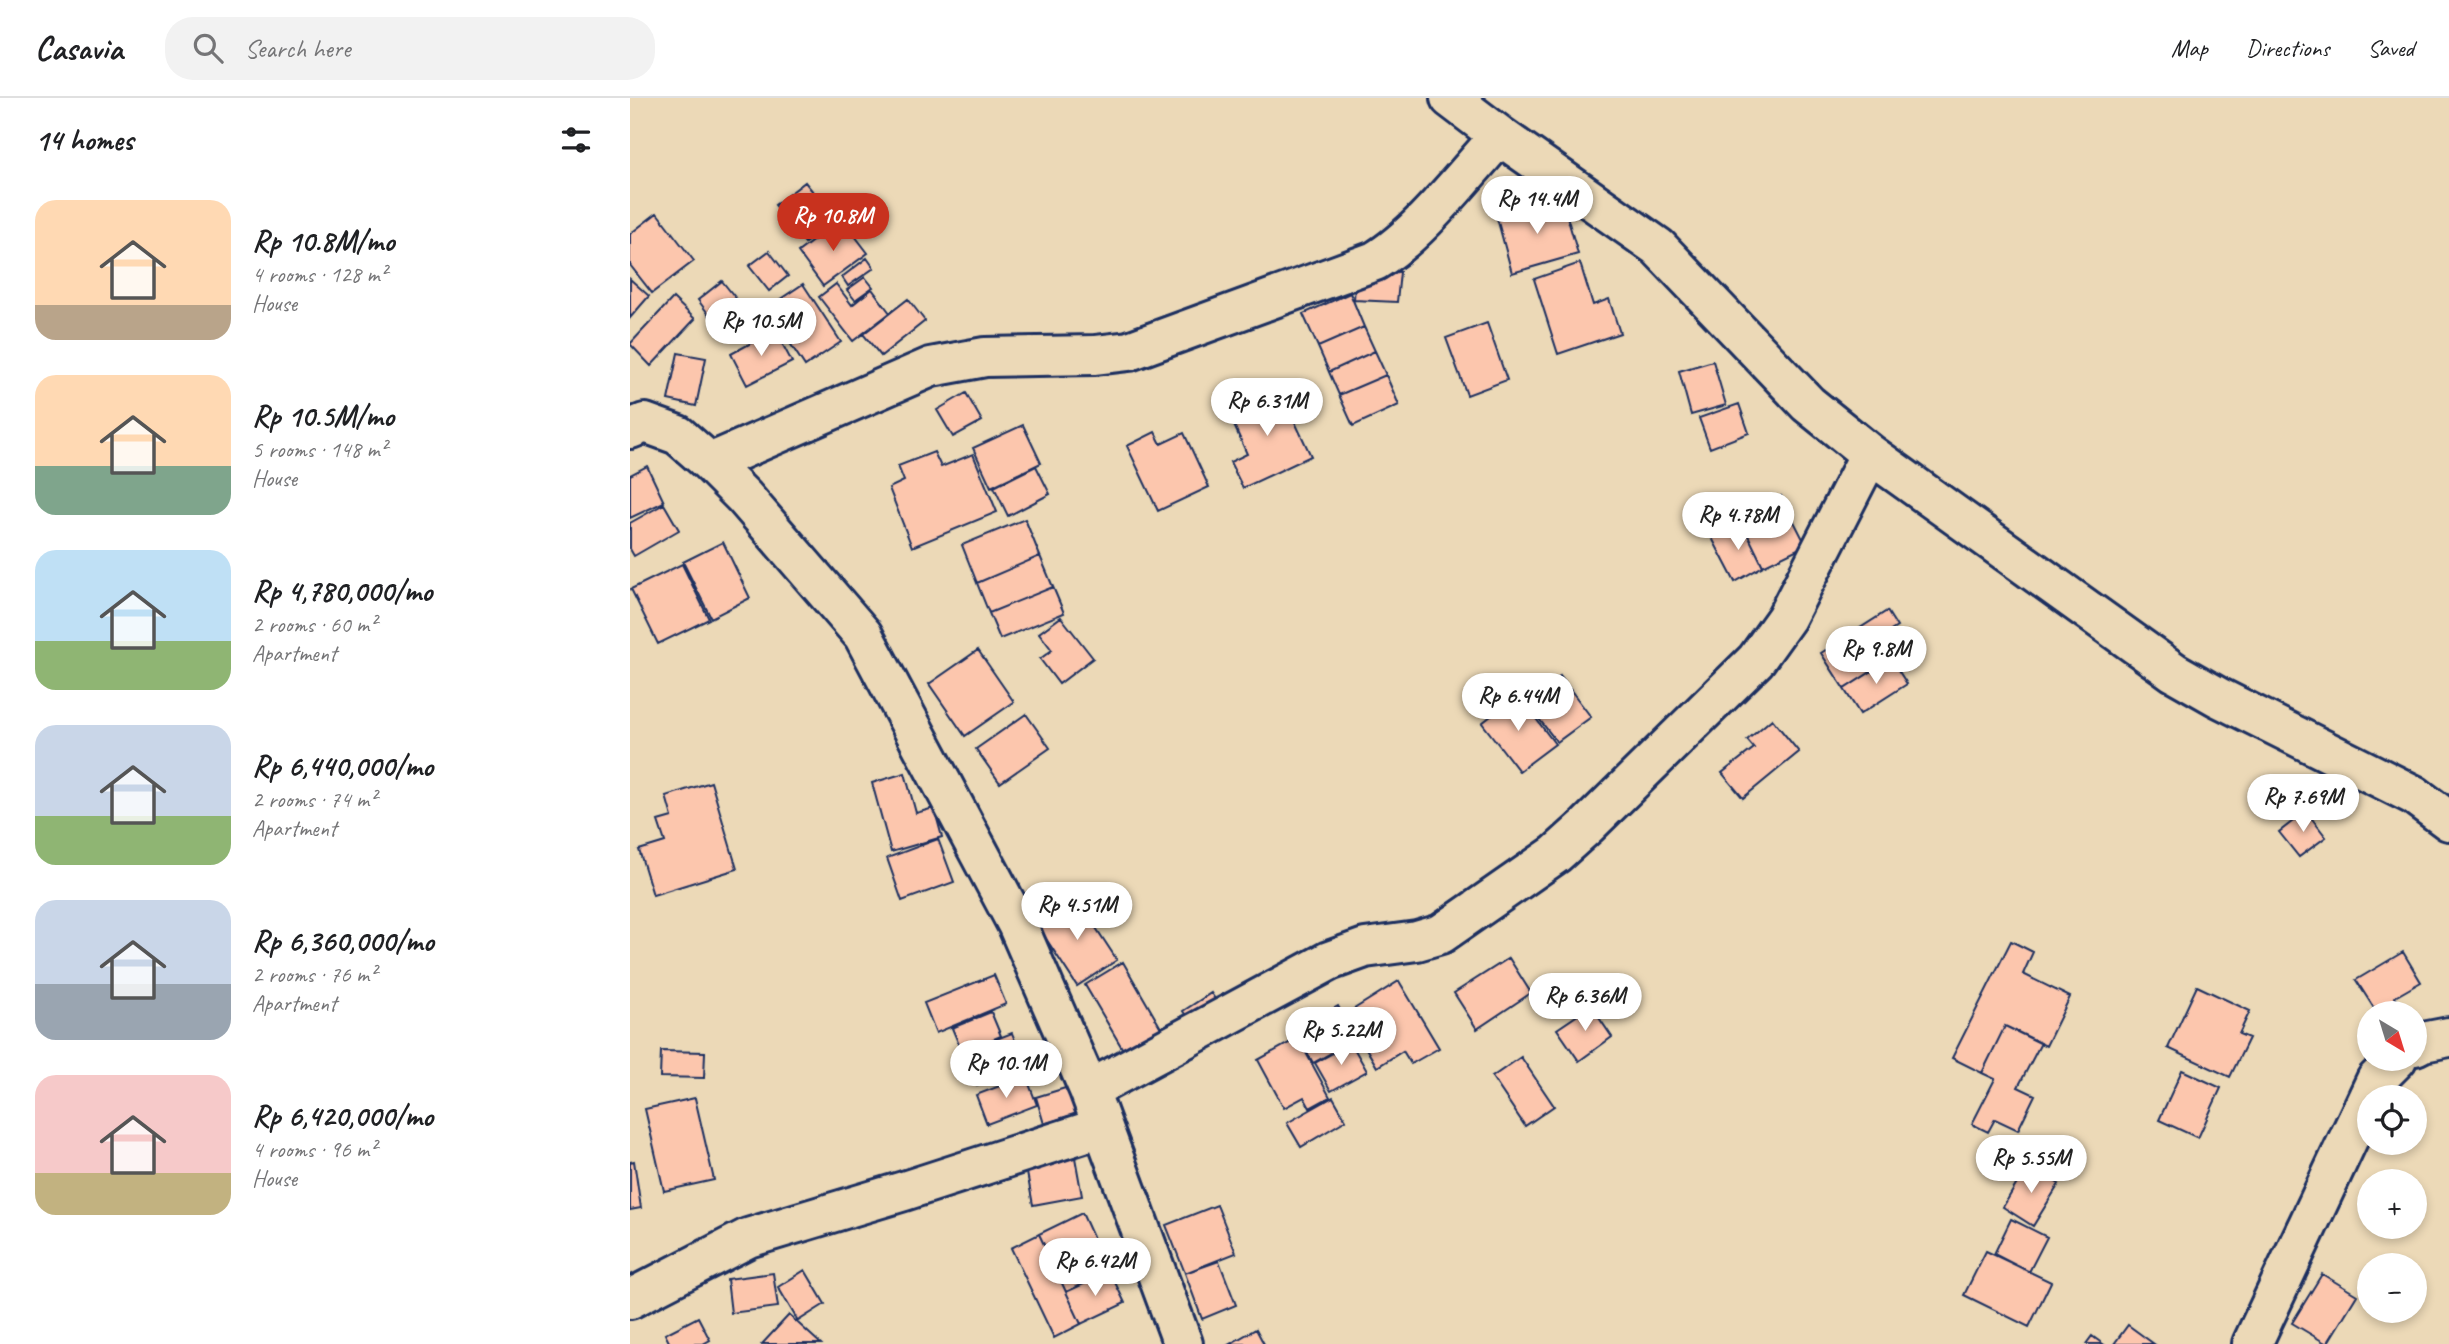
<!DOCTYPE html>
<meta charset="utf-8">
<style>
body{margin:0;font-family:Caveat,sans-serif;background:#f2f2f2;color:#202124;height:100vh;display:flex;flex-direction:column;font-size:26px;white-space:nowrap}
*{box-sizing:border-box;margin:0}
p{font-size:23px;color:#757577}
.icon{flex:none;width:38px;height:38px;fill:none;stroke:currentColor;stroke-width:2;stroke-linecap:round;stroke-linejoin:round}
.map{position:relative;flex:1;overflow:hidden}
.sheet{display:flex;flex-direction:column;background:#fff;width:630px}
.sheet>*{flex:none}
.needle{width:46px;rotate:142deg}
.fabs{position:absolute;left:1727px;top:903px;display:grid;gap:14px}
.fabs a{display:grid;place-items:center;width:70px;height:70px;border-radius:50%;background:#fff;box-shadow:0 4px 10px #0003;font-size:35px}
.price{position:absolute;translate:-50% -60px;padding:0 16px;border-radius:24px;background:#fff;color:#222;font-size:23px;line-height:46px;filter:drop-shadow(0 2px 4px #0008)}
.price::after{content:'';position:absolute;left:50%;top:42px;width:21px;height:16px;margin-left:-10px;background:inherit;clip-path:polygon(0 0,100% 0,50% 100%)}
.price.selected{background:#c8321e;color:#fff}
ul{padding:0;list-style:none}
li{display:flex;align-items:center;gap:21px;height:175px;padding:0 35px}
li span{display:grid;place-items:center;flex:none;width:196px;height:140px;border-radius:21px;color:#555}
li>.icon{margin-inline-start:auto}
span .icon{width:84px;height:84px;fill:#fffc;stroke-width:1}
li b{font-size:30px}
h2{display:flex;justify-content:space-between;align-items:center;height:84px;padding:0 35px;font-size:30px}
header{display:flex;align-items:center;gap:42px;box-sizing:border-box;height:98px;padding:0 35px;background:#fff;border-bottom:2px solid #e0e0e0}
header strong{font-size:33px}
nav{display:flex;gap:38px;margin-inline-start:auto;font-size:24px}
.search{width:490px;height:63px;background:#f2f2f2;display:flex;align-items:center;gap:18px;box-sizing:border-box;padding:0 24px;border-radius:28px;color:#757577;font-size:26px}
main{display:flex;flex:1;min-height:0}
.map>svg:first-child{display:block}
.building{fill:#fcc6ad;stroke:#1b2f5e;stroke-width:2}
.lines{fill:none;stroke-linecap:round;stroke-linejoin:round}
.minor-casing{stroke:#1b2f5e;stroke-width:44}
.minor{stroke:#ecd9b7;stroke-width:38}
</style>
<header>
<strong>Casavia</strong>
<div class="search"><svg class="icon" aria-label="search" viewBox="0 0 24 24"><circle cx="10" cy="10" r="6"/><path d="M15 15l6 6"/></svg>Search here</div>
<nav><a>Map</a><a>Directions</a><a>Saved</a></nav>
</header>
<main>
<section class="sheet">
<h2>14 homes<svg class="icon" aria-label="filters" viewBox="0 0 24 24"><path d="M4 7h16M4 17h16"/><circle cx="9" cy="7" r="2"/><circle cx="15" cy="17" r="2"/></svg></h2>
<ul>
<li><span style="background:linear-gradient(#ffd9b3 75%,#b9a48a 0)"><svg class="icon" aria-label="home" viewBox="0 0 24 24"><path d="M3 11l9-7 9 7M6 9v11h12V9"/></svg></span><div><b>Rp 10.8M/mo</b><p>4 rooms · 128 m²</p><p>House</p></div></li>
<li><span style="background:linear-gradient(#ffd9b3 65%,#7fa58c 0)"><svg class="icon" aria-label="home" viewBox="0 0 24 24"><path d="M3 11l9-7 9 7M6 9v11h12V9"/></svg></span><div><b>Rp 10.5M/mo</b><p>5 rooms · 148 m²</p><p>House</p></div></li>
<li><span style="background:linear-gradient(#bfe0f5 65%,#8fb573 0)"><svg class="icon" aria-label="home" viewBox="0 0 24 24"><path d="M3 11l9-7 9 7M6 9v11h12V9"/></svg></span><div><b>Rp 4,780,000/mo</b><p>2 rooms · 60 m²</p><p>Apartment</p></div></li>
<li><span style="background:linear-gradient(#c9d6e8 65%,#8fb573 0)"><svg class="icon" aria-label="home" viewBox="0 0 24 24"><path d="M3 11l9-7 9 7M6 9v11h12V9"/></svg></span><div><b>Rp 6,440,000/mo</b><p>2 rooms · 74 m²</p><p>Apartment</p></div></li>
<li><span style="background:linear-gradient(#c9d6e8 60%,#9aa5b1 0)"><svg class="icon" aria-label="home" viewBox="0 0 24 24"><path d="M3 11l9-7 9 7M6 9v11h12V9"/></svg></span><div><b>Rp 6,360,000/mo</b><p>2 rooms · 76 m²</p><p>Apartment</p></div></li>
<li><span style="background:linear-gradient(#f6c9c9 70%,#c2b280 0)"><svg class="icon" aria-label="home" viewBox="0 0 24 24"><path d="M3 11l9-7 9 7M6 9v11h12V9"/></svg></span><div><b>Rp 6,420,000/mo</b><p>4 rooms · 96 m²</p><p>House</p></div></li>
</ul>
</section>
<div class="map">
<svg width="1819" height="1246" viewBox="0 0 1819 1246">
<rect width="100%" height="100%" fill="#ecd9b7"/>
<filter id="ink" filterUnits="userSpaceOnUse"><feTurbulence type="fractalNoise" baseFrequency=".0143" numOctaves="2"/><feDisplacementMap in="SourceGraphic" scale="14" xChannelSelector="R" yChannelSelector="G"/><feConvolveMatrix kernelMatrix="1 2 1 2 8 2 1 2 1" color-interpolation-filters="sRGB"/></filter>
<g filter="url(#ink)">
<path class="building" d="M913,74L921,99L878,112L871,87Z
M175,84L205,121L175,145L145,107Z
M932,101L948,156L882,175L867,120Z
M27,115L64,163L22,195L0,167V136Z
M212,121L238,155L193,188L168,154Z
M139,153L158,178L139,193L119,168Z
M237,160L244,170L218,188L212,179Z
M950,165L963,207L979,201L990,235L928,256L904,181Z
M726,171L770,174L767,204L724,202Z
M235,179L243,189L225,202L217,192Z
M0,181L19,198L0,220Z
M92,183L120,218L95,238L68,202Z
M173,186L211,244L175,268L137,210Z
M206,186L222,207L242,191L260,215L223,243L189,199Z
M720,195L734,229L688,249L673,216Z
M43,200L65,221L21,268L0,246Z
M278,201L295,223L251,258L233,236Z
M857,225L877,282L837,297L816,240Z
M734,229L745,253L699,274L688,249Z
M145,232L162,264L117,287L101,256Z
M745,253L756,277L709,297L699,274Z
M48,255L76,260L66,308L38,302Z
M1083,263L1096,307L1061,317L1049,273Z
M756,277L769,307L723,328L709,297Z
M649,290L681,358L613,390L600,364L617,356L598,314Z
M336,295L352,323L323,339L307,312Z
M1109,306L1119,335L1080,350L1069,320Z
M393,327L411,365L361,389L343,350Z
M525,334L531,346L554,335L579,389L528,413L497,348Z
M304,354L311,369L343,356L367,414L282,449L259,390L274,383L268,368Z
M17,368L34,404L0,420V377Z
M406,368L420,396L378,418L364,389Z
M1151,398L1176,447L1133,468L1109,419Z
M34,406L49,432L4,458L0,451V425Z
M395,421L410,458L347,485L332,447Z
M1112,425L1133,468L1105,484L1082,440Z
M93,444L120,500L81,520L53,464Z
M410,458L423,489L359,515L347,485Z
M52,466L79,521L28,546L1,491Z
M423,489L434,515L370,541L359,515Z
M1257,513L1267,529L1248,541L1261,561L1214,591L1191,555Z
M431,519L463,560L429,586L410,561L422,552L409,535Z
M348,552L384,604L335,638L299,586Z
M1261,561L1277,586L1230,616L1214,591Z
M930,578L961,619L927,644L896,604Z
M888,597L925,646L889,673L852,625Z
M396,616L420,650L370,685L346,651Z
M1142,621L1169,654L1113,700L1092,675L1124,650L1117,642Z
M275,675L286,715L304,710L312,739L261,754L242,685Z
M81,684L107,771L23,797L9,752L35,744L28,723L42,719L36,698Z
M1676,713L1696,739L1669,759L1649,734Z
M308,741L324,784L272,803L257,760Z
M447,801L487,862L447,888L407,827Z
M1381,843L1403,854L1393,876L1440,899L1416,948L1375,928L1352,975L1322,960Z
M1773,854L1791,884L1765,899L1772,910L1763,915H1747L1726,882Z
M879,860L901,895L847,931L824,895Z
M493,864L535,937L498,960L455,887Z
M364,877L376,906L306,935L294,905Z
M769,883L809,950L781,966L773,953L747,969L716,916Z
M1567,888L1620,913L1609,936L1619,940L1600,979L1538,950Z
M581,895L594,915L566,934L553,913Z
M708,908L726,941L683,965L665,932Z
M961,908L982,939L949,963L927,931Z
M361,914L371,938L332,954L322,930Z
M1375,928L1411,945L1388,989L1405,997L1388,1032L1365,1021L1358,1034L1342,1026L1365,981L1352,975Z
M382,935L395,968L347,988L333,954Z
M668,940L700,999L680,1010L674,999L654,1010L628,962Z
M721,945L737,973L701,993L685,965Z
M31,953L75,954L74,980L30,979Z
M891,959L924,1008L895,1028L862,979Z
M1552,972L1591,990L1568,1040L1529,1022Z
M396,978L407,1007L357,1026L346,997Z
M445,987L452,1014L414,1026L406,999Z
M703,999L716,1022L671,1049L657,1025Z
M65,1000L84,1082L34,1093L15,1011Z
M444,1054L452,1098L403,1107L395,1064Z
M4,1063L11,1110L0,1112V1064Z
M1398,1067L1429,1086L1403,1128L1373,1109Z
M587,1107L606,1155L555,1175L536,1127Z
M452,1115L468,1150L425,1170L409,1136Z
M1381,1121L1417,1139L1399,1174L1364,1156Z
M409,1136L451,1226L424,1240L381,1150Z
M468,1150L480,1174L436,1194L425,1170Z
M1356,1153L1421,1184L1399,1229L1334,1197Z
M589,1163L606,1207L572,1221L555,1175Z
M175,1172L195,1206L168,1223L148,1189Z
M480,1174L495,1205L451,1226L436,1194Z
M143,1175L148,1209L101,1215L97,1181Z
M1692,1176L1727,1197L1697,1246L1662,1225Z
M159,1217L191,1246H132Z
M68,1219L80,1242L73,1246H40L35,1236Z
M1498,1227L1524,1246H1484Z
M626,1231L634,1246H600Z
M1462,1238L1473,1246H1456Z"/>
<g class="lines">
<defs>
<path id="minor" d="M820,0L870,38L1028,149L1178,306L1240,356L1544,574L1588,599L1784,697L1819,723
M0,331L15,325L48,337L80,365L114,399L233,537L387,826L459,992L553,1246
M80,365L301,269L355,259L465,257L499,253L745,163C790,136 834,77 870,38
M1785,948L1793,944L1819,939
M459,992L699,863L735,850L787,843L811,836L926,756L957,728L1126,562L1156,520L1240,356
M0,1201L118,1140L274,1093L472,1029
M1622,1246L1746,982L1767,961"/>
</defs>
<use href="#minor" class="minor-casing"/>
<use href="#minor" class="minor"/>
</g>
</g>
</svg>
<div class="fabs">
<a><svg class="needle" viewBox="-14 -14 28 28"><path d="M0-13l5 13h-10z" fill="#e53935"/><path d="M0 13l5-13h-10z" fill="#757577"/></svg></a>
<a><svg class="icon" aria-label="locate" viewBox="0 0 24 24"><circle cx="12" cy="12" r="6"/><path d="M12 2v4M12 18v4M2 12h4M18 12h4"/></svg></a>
<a>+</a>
<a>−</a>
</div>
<b class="price" style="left:907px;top:138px">Rp 14.4M</b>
<b class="price selected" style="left:203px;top:155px">Rp 10.8M</b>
<b class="price" style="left:131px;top:260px">Rp 10.5M</b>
<b class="price" style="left:637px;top:340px">Rp 6.31M</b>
<b class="price" style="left:1108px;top:454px">Rp 4.78M</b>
<b class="price" style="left:1246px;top:588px">Rp 9.8M</b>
<b class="price" style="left:888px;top:635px">Rp 6.44M</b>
<b class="price" style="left:1673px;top:736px">Rp 7.69M</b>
<b class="price" style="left:447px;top:844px">Rp 4.51M</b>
<b class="price" style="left:955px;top:935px">Rp 6.36M</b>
<b class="price" style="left:711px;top:969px">Rp 5.22M</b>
<b class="price" style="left:376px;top:1002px">Rp 10.1M</b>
<b class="price" style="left:1401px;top:1097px">Rp 5.55M</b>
<b class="price" style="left:465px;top:1200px">Rp 6.42M</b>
</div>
</main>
